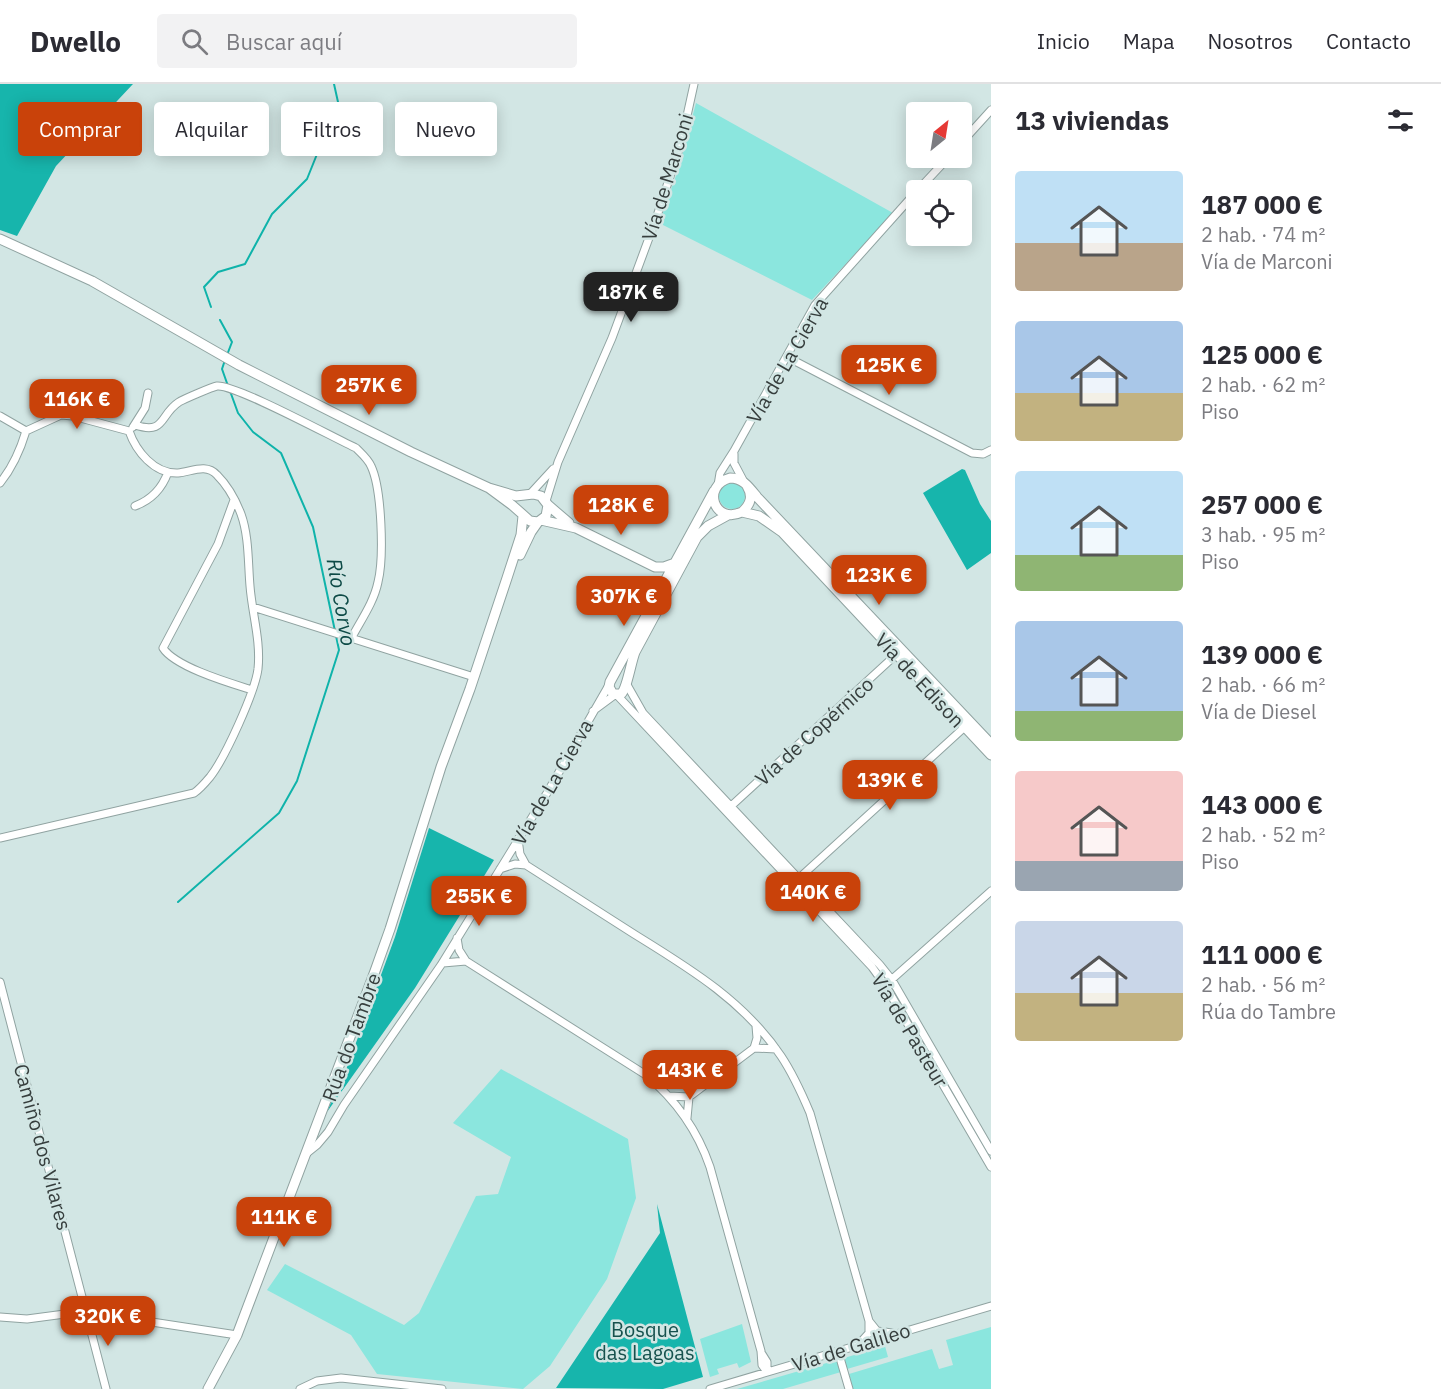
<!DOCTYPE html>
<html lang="es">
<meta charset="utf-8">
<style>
body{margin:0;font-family:"IBM Plex Sans",sans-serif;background:#f2f2f3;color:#2b2b33;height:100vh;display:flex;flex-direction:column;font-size:22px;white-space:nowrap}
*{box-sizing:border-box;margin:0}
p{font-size:20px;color:#7c7c81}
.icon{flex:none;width:33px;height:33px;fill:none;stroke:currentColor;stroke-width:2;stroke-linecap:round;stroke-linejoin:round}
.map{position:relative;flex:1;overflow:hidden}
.drawer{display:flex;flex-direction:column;background:#fff;width:450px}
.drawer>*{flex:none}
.top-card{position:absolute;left:18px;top:18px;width:570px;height:54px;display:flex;gap:12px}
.needle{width:39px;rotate:30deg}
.fabs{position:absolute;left:906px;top:18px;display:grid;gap:12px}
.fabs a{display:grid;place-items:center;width:66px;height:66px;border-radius:6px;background:#fff;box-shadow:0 3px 15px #0003;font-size:30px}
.price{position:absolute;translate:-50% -51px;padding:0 14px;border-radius:12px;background:#c9420a;color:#fff;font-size:20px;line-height:39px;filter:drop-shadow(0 2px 3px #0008)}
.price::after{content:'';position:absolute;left:50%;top:36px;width:18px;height:14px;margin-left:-9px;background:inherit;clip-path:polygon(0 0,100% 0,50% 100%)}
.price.active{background:#222;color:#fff}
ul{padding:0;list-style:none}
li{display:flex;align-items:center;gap:18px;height:150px;padding:0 24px}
li span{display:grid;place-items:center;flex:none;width:168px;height:120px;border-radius:6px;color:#555}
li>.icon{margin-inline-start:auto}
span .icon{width:72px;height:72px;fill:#fffc;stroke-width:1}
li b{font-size:26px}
h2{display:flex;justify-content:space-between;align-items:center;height:72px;padding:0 24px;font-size:26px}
.chip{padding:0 21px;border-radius:6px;background:#fff;box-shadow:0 3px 15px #0003;font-size:21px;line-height:54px}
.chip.active{background:#c9420a;color:#fff}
header{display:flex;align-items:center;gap:36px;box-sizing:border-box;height:84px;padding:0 30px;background:#fff;border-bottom:2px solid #e1e1e2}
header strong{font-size:28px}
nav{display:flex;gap:33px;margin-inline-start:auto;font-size:21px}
.search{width:420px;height:54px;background:#f2f2f3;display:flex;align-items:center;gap:15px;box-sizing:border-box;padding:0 21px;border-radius:6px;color:#7c7c81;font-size:22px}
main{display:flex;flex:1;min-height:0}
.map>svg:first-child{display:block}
.green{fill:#8be6de}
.forest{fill:#17b5ac}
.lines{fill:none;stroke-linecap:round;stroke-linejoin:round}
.stream{stroke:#0fb3aa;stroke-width:2}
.minor-casing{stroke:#90a3a1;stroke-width:9}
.major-casing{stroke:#90a3a1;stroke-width:11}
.minor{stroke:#fff;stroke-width:7}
.major{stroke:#fff;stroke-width:9}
.labels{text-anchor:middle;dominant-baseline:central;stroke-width:5;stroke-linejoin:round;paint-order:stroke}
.street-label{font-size:20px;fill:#363e3d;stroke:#d2e6e4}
.park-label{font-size:20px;fill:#16514d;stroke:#d2e6e4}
.water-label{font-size:21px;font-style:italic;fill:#0d4a46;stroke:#d2e6e4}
</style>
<header>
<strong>Dwello</strong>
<div class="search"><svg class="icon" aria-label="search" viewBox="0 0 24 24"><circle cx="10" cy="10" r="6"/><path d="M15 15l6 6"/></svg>Buscar aquí</div>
<nav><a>Inicio</a><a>Mapa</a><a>Nosotros</a><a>Contacto</a></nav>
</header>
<main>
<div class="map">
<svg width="991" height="1305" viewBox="0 0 991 1305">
<rect width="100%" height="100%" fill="#d2e6e4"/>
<path class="green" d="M696,19L893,129L812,216L659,139L678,86Z
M719 412a13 13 0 1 1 26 0a13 13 0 1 1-26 0Z
M501,985L628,1055L636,1114L607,1195L550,1282L523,1305L377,1290L351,1251L267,1206L285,1180L404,1241L419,1229L476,1112L498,1110L511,1073L453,1039Z
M742,1240L751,1278L739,1284L737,1279L717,1285L719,1290L710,1293L700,1255Z
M991,1243V1305H853L849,1290L932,1265L939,1285L953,1281L946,1256Z
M885,1262L888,1273L847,1285L844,1274Z
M837,1276L841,1288L783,1305H737Z"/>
<path class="forest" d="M0,0H133L56,82L17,152L0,146Z
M962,385L965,386L980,420L991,437V469L967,486L923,409Z
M429,744L494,776L415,904L327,1028L341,995L343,994L395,853Z
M657,1120L703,1293L663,1305L556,1304L660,1149Z"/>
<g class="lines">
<path class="stream" d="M211,223L204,203L218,188L245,180L272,130L307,95L338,18L334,0
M220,236L232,258L227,271
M225,276L222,285L228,302
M178,818L279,729L297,697L339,566L313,443L281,369L253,348L238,329L230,307"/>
<defs>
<path id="minor" d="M962,58L991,26
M918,106L948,74
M787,273L972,369L983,370L991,366
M0,332L26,347
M135,341C166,351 159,331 179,318C184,315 212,303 217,302C235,300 334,354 356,364C362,370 368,375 371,382C382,405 384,474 378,498C374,518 361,536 352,553
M133,343L145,324L148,309
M26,347L61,331L73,332L129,347
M734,370V379L744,398
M0,399C13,383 20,367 26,347
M718,401L720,389L734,367L815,221L916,108
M530,410L553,385
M234,416L218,460L163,564C175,583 230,599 252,606
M546,417L558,378L612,254L656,135L681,59L694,0
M135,422C151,416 162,405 168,388
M253,523L474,593
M626,599L643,629L880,881L892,896L991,1067
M593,627L616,610L872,883L885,901L991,1083
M729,724L900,567
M0,754L194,709C200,705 205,699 210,693C225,674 255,608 258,585C261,557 252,529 250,502C248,479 249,452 241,430C236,417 227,401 217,391C206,379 191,388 178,389C154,390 136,367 129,347
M518,755L520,770L526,781C562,804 598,827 634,850C689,884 744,917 781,972C793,990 802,1010 810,1029L869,1237V1249L858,1261
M500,785L515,780L526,781
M797,796L968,640
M457,854L459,866L466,877L646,991C676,1016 697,1045 710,1083L761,1267L762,1281L767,1288V1278L762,1270
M443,879L466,877
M890,897L991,807
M0,898L106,1305
M754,964L776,965
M669,1012L689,1013L754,964L757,954L756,942
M687,1034L689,1013
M307,1069L317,1061L328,1048L344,1021L441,881L547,709L609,601
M0,1233L27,1235L80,1228L93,1229L237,1251
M869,1237L877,1247L892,1249
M838,1267L849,1305
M300,1305L317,1297L341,1294L442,1305
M710,1305L991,1222"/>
<path id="major" d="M0,155L92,197L239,281L411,368L489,404L516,412L533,410L541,412L548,421L546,432L538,438L530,437L512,421L489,404
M747,402C753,412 751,420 742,428C714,441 701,402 730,394C743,394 749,403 757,413L991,660
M714,407L610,598L609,603L613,610H621C627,605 631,578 635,568L697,453L708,442L728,431
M548,421L569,439
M742,428L759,432L782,448L991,671
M541,436L576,444L655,483H664L675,479
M520,471L531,448L538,438
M208,1305L237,1251L375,887L390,845L441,683L470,605L507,494L521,451L523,432"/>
</defs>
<use href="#minor" class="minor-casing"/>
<use href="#major" class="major-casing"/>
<use href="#minor" class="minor"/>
<use href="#major" class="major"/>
</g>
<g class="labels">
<g class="street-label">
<text transform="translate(667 93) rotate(-73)">Vía de Marconi</text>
<text transform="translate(787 276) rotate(-60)">Vía de La Cierva</text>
<text transform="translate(920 596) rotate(47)">Vía de Edison</text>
<text transform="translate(814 647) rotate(-42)">Vía de Copérnico</text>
<text transform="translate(552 698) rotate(-60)">Vía de La Cierva</text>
<text transform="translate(910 946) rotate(59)">Vía de Pasteur</text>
<text transform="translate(351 953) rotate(-70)">Rúa do Tambre</text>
<text transform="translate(43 1063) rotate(75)">Camiño dos Vilares</text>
<text transform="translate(851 1263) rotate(-17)">Vía de Galileo</text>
</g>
<g class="park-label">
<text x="645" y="1245">Bosque<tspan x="645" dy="23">das Lagoas</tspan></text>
</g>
<g class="water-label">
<text transform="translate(342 518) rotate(80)">Río Corvo</text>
</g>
</g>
</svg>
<div class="fabs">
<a><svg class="needle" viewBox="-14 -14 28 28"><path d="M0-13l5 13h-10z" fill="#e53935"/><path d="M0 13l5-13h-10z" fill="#7c7c81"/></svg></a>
<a><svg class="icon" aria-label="locate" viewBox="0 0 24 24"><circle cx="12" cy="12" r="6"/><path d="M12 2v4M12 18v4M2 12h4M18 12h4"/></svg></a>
</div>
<b class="price active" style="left:631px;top:239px">187K €</b>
<b class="price" style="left:889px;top:312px">125K €</b>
<b class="price" style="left:369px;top:332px">257K €</b>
<b class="price" style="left:77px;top:346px">116K €</b>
<b class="price" style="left:621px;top:452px">128K €</b>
<b class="price" style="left:879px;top:522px">123K €</b>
<b class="price" style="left:624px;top:543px">307K €</b>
<b class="price" style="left:890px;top:727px">139K €</b>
<b class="price" style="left:813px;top:839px">140K €</b>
<b class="price" style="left:479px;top:843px">255K €</b>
<b class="price" style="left:690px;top:1017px">143K €</b>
<b class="price" style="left:284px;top:1164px">111K €</b>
<b class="price" style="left:108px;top:1263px">320K €</b>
<div class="top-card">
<a class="chip active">Comprar</a>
<a class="chip">Alquilar</a>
<a class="chip">Filtros</a>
<a class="chip">Nuevo</a>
</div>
</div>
<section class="drawer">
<h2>13 viviendas<svg class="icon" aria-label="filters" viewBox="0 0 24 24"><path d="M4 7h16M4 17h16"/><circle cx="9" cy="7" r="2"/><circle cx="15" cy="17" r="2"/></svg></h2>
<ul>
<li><span style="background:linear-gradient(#bfe0f5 60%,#b9a48a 0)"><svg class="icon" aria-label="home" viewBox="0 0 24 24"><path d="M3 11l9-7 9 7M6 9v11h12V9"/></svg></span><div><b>187 000 €</b><p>2 hab. · 74 m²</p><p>Vía de Marconi</p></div></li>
<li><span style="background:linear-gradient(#a9c7e8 60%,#c2b280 0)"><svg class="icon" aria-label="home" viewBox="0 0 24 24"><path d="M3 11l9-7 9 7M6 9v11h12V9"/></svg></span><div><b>125 000 €</b><p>2 hab. · 62 m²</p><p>Piso</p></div></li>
<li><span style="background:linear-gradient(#bfe0f5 70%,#8fb573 0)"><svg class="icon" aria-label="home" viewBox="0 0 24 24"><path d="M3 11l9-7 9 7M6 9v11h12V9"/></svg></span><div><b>257 000 €</b><p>3 hab. · 95 m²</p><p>Piso</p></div></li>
<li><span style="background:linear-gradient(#a9c7e8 75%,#8fb573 0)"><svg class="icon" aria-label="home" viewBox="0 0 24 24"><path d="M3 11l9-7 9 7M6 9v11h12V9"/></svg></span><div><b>139 000 €</b><p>2 hab. · 66 m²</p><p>Vía de Diesel</p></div></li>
<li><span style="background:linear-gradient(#f6c9c9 75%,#9aa5b1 0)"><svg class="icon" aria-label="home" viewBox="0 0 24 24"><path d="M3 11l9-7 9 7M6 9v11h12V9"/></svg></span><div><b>143 000 €</b><p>2 hab. · 52 m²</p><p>Piso</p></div></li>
<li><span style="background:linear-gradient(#c9d6e8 60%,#c2b280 0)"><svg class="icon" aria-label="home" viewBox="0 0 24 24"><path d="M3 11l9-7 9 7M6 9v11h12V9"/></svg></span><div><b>111 000 €</b><p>2 hab. · 56 m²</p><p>Rúa do Tambre</p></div></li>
</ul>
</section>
</main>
